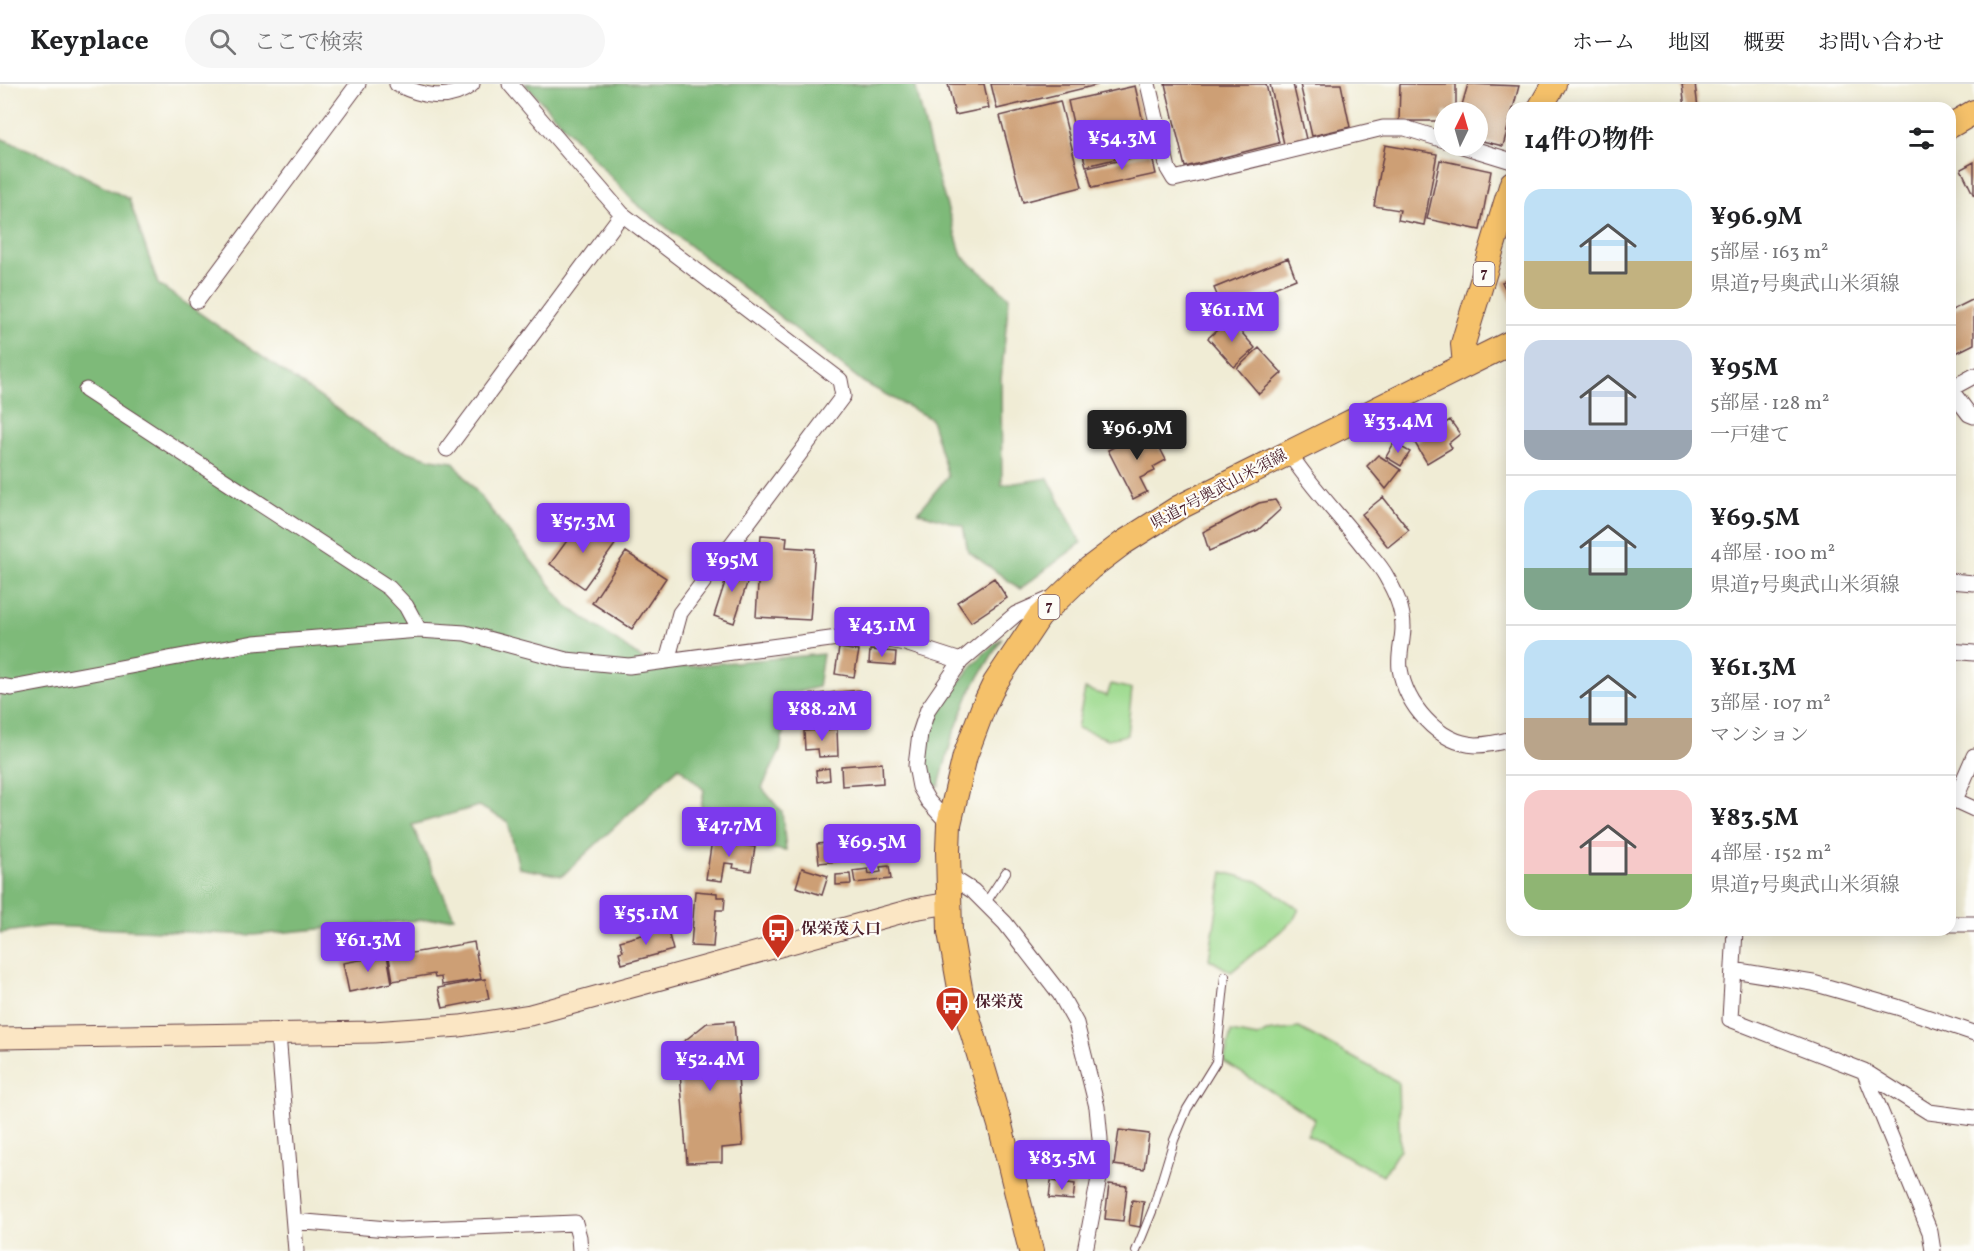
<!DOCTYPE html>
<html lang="ja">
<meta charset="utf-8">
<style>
body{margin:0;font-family:Vollkorn,"Noto Serif JP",serif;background:#f6f6f6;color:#202124;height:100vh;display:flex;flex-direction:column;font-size:22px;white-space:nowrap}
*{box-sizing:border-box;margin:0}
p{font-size:20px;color:#757577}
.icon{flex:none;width:33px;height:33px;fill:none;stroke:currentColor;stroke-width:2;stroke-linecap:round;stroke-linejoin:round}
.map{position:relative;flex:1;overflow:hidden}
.sheet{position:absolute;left:1506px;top:18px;width:450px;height:834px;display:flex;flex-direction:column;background:#fff;border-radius:18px;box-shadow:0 3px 15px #0003}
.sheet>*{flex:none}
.needle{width:39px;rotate:5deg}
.fabs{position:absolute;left:1434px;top:18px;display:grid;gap:12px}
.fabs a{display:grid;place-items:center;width:54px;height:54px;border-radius:50%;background:#fff;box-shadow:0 3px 15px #0003;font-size:30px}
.price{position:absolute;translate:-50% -51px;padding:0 14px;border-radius:6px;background:#7c3aed;color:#fff;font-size:20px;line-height:39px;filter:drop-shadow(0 2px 3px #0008)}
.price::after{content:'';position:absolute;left:50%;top:36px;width:18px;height:14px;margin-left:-9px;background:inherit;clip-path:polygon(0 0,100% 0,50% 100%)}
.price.current{background:#222;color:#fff}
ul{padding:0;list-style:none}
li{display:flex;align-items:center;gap:18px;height:150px;padding:0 18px}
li+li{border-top:2px solid #e0e0e0}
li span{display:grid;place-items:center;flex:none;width:168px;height:120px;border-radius:18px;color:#555}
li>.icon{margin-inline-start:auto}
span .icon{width:72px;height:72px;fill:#fffc;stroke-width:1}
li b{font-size:26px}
h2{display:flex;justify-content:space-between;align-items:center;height:72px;padding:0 18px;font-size:26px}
header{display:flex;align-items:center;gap:36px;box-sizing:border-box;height:84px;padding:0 30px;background:#fff;border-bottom:2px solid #e0e0e0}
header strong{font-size:28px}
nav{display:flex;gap:33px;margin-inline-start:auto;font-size:21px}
.search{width:420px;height:54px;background:#f6f6f6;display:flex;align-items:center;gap:15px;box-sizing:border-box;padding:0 21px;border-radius:33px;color:#757577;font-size:22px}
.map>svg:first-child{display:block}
.green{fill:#9dda8e;stroke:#747c5c;stroke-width:1.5}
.forest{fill:#7eba79;stroke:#646c52;stroke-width:1.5}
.building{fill:#cd9f74}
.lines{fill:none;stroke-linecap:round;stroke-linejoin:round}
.lane-casing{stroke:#633e44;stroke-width:10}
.street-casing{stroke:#633e44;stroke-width:17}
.secondary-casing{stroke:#633e44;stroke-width:23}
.primary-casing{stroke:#633e44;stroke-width:26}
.lane{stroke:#fff;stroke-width:8}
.street{stroke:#fff;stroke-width:15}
.secondary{stroke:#fbe6c4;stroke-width:21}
.primary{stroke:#f5c16b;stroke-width:24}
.labels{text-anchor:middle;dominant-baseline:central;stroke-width:4.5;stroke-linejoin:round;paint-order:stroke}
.shield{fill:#fdfcf7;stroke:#806168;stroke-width:1.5}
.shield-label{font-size:15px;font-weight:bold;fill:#4a1f2b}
.street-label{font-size:16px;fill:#4a1f2b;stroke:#fdfcf7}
.poi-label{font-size:16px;font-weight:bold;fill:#4a1f2b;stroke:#fdfcf7;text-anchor:start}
</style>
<header>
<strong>Keyplace</strong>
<div class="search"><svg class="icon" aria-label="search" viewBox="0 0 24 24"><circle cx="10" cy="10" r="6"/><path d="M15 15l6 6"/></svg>ここで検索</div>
<nav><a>ホーム</a><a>地図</a><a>概要</a><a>お問い合わせ</a></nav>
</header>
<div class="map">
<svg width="1974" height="1167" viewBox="0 0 1974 1167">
<rect width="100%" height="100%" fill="#fdfcf7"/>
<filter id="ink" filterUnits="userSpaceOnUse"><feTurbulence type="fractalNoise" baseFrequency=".0167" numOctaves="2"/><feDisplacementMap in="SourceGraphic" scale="12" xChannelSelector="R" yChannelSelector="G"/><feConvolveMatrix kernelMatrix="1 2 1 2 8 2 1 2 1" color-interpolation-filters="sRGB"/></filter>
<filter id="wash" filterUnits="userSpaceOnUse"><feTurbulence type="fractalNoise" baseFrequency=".008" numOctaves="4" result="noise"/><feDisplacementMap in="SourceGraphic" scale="24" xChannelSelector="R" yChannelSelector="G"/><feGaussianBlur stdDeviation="1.35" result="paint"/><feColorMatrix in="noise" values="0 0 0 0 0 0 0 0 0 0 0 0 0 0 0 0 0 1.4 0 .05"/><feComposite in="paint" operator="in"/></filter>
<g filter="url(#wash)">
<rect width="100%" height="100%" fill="#f0ecd5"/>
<path class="green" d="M1111,600L1132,605L1127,651L1108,655L1077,644L1085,605L1107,612Z
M1223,788L1257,797L1299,825L1293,837L1231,888L1209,875Z
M1299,944L1398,998L1400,1065L1383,1092L1307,1051L1315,1035L1224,978L1231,948L1258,953L1266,948Z"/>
<path class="forest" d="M525,0H915L935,83L962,172L1009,213L1001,296L1002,401L1048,394L1081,459L1020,505L968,467L963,442L918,428L948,392L931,335L863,298L634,118Z
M0,54L49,74L129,115L158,200L390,362L431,375L453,378L567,522L657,585L823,570L818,603L790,610L780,667L762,704L782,728L786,767L696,751L704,706L679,683L562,792L519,784L508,738L479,722L412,741L454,833L253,851L47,842L0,849Z
M1002,554L970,608L952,654L939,702L929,701C913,649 964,583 1002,554Z"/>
<g id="blocks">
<path class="building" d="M948,0H984L989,24L955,31Z
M991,0H1097V1L997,25Z
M1165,0H1266L1279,59L1185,83Z
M1270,0H1293L1306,55L1284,60Z
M1300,0H1341L1350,43L1312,52Z
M1400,0H1456V28H1444V37H1399Z
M1468,0L1519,2L1503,62L1478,56V28H1460Z
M1682,0H1695L1698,24H1685Z
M1135,2L1144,42L1077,57L1068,17Z
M1060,17L1082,103L1023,118L1000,32Z
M1143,45L1148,67L1086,82L1080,59Z
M1385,61L1437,70L1424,141L1398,136L1400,126L1374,122Z
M1151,69L1156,90L1092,104L1087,84Z
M1440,76L1491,87L1480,146L1427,135Z
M1974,78V112L1961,85Z
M1288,174L1296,195L1223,225L1214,204Z
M1512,194V219L1502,198Z
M1974,215V260L1950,272V227Z
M1230,235L1255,264L1234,283L1208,254Z
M1259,264L1282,289L1259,310L1237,284Z
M1450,336L1460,350L1449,359L1452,364L1427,379L1415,359Z
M1150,345L1166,376L1153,383L1155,387L1140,394L1147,408L1133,415L1108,366Z
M1394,359L1410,368L1401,382L1386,373Z
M1378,371L1401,386L1386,405L1367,382Z
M1383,413L1409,446L1388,463L1362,430Z
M1275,416L1281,425L1258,446L1209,467L1203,448L1259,419Z
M582,436L616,459L584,504L550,480Z
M761,451L787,453L786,463L815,465L810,536L756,533Z
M626,468L666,494L632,545L592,519Z
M731,480L751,487L734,539L714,532Z
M994,494L1007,514L971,538L957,518Z
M839,564L859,567L854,593L835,590Z
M870,566L896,568L895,581L869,579Z
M860,606L863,634L809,638L806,611Z
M837,645L838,672L819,673L818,665L805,666L804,647Z
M882,679L883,699L842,702L841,682Z
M829,684L830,696L817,698L816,686Z
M880,752L882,770L869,772L870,777L862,778L861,773H857L855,755Z
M712,756L755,763L751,787L733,784L734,780L725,779L722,797L706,795Z
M847,757L849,776L819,779L817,760Z
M889,782L891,795L855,799L853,787L868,785L869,790L881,788L880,783Z
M802,784L828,792L822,811L796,803Z
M850,790L851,800L836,801V791Z
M695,807L717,809V813H725L724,826H716L713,863L691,862Z
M667,844L673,866L622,880L619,868L623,867L620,857Z
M474,858L481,895L442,901L441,893L435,894L434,890L393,897L389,873Z
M387,871L392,899L349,908L343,879Z
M485,895L489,915L443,924L438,904Z
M734,937L743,1062L722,1064V1078L687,1079L678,962L707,939Z
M1119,1046L1149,1050L1144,1085L1114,1081Z
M1051,1097L1075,1100L1073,1116L1049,1114Z
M1109,1100L1127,1102L1123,1137L1105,1135Z
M1132,1116L1144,1118L1140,1143L1129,1141Z"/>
</g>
</g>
<g filter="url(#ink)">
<use href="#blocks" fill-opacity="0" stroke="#633e44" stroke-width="1.5"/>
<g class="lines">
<defs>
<path id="lane" d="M985,820L1006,788
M1136,1167L1153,1125L1174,1056L1187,1025L1216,978L1225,892"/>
<path id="street" d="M397,0C422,12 448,19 472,0
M510,0L622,130L840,296L843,312L680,529L667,577
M1148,0L1168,85L1174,95L1383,44H1405L1444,56
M1463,62L1512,77
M197,217L358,0
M1950,305L1969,330L1974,332
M1950,305L1974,292
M86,306L389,504L406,522L419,546
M447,365L622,130
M1289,369C1311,403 1339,431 1364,463C1371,472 1380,481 1386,492C1395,508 1403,524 1403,543C1403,557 1398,571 1400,585C1406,620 1437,659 1476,661C1487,661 1501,658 1512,655
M1950,497L1974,499
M1950,567L1974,569
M0,602L12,604L254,559L419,546L465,549L566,576L629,582L860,551L905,559L961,577
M1950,714L1974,725
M1955,716L1974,672
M949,740L928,717L920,703L916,682L920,649L928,625L961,577L1016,530L1050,515
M948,791L973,807L1005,839L1060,910L1076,939L1097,1023L1100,1055V1089L1085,1167
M1950,840H1974
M1735,846L1730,935L1864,987L1929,1028L1974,1034
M1733,886L1813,899L1897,923L1974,949
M278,950L296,1167
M1864,987L1930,1148L1933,1167
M294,1137L399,1146L575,1139L579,1153L580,1167"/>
<path id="secondary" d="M0,954L373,948L460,942L530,931L914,825L949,819"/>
<path id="primary" d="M1540,24L1554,0
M1950,42L1974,28
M1465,281L1463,260L1465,253L1512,99
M1031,1167L1000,1041L961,910L950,848L948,767L949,740L965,672L983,624L995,599L1039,533L1090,484L1123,459L1178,424L1512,258"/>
</defs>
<use href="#lane" class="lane-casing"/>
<use href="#street" class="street-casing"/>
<use href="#secondary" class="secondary-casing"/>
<use href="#primary" class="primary-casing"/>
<use href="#lane" class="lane"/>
<use href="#street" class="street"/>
<use href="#secondary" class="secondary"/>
<use href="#primary" class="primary"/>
</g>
</g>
<defs>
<symbol id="bus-pin" viewBox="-11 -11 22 30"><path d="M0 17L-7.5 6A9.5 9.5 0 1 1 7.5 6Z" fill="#c8321e" stroke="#fdfcf7"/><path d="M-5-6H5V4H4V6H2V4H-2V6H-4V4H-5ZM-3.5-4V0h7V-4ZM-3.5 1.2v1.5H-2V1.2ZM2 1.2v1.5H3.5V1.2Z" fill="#fff"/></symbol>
</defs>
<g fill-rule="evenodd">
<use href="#bus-pin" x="759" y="827" width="38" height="52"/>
<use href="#bus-pin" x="933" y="900" width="38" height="52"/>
</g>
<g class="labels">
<g class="shield">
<rect x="1473.5" y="178" width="21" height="24" rx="4.5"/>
<rect x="1038.5" y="511" width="21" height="24" rx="4.5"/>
</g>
<g class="shield-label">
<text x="1484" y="190">7</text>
<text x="1049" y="523">7</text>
</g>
<g class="street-label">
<text transform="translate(1219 406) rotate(-28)">県道7号奥武山米須線</text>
</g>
<g class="poi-label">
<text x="801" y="846">保栄茂入口</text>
<text x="975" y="919">保栄茂</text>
</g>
</g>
</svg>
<div class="fabs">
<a><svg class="needle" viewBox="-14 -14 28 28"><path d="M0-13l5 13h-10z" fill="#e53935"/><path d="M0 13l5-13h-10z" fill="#757577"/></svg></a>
</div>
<b class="price" style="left:1122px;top:87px">¥54.3M</b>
<b class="price" style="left:1232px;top:259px">¥61.1M</b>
<b class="price" style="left:1398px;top:370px">¥33.4M</b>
<b class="price current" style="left:1137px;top:377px">¥96.9M</b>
<b class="price" style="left:583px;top:470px">¥57.3M</b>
<b class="price" style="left:732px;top:509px">¥95M</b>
<b class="price" style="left:882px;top:574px">¥43.1M</b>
<b class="price" style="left:822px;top:658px">¥88.2M</b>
<b class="price" style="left:729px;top:774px">¥47.7M</b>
<b class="price" style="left:872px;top:791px">¥69.5M</b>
<b class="price" style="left:646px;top:862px">¥55.1M</b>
<b class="price" style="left:368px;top:889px">¥61.3M</b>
<b class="price" style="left:710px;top:1008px">¥52.4M</b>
<b class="price" style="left:1062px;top:1107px">¥83.5M</b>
<section class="sheet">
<h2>14件の物件<svg class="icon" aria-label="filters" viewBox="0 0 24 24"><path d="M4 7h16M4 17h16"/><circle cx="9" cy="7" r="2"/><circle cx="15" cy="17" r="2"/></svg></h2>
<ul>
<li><span style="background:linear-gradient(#bfe0f5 60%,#c2b280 0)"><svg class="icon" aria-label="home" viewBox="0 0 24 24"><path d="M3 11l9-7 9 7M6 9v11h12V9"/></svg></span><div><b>¥96.9M</b><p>5部屋 · 163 m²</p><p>県道7号奥武山米須線</p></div></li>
<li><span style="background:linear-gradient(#c9d6e8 75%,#9aa5b1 0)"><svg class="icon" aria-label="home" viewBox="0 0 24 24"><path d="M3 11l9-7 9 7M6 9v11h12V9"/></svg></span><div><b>¥95M</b><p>5部屋 · 128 m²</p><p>一戸建て</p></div></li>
<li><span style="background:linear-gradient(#bfe0f5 65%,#7fa58c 0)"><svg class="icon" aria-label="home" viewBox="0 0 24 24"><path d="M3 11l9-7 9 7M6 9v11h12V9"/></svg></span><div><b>¥69.5M</b><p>4部屋 · 100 m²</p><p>県道7号奥武山米須線</p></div></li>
<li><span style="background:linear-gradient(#bfe0f5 65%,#b9a48a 0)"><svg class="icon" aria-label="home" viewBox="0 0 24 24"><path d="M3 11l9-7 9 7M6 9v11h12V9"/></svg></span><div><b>¥61.3M</b><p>3部屋 · 107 m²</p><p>マンション</p></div></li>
<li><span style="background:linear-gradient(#f6c9c9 70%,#8fb573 0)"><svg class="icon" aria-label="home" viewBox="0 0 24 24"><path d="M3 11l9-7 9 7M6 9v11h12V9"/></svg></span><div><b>¥83.5M</b><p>4部屋 · 152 m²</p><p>県道7号奥武山米須線</p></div></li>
</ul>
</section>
</div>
